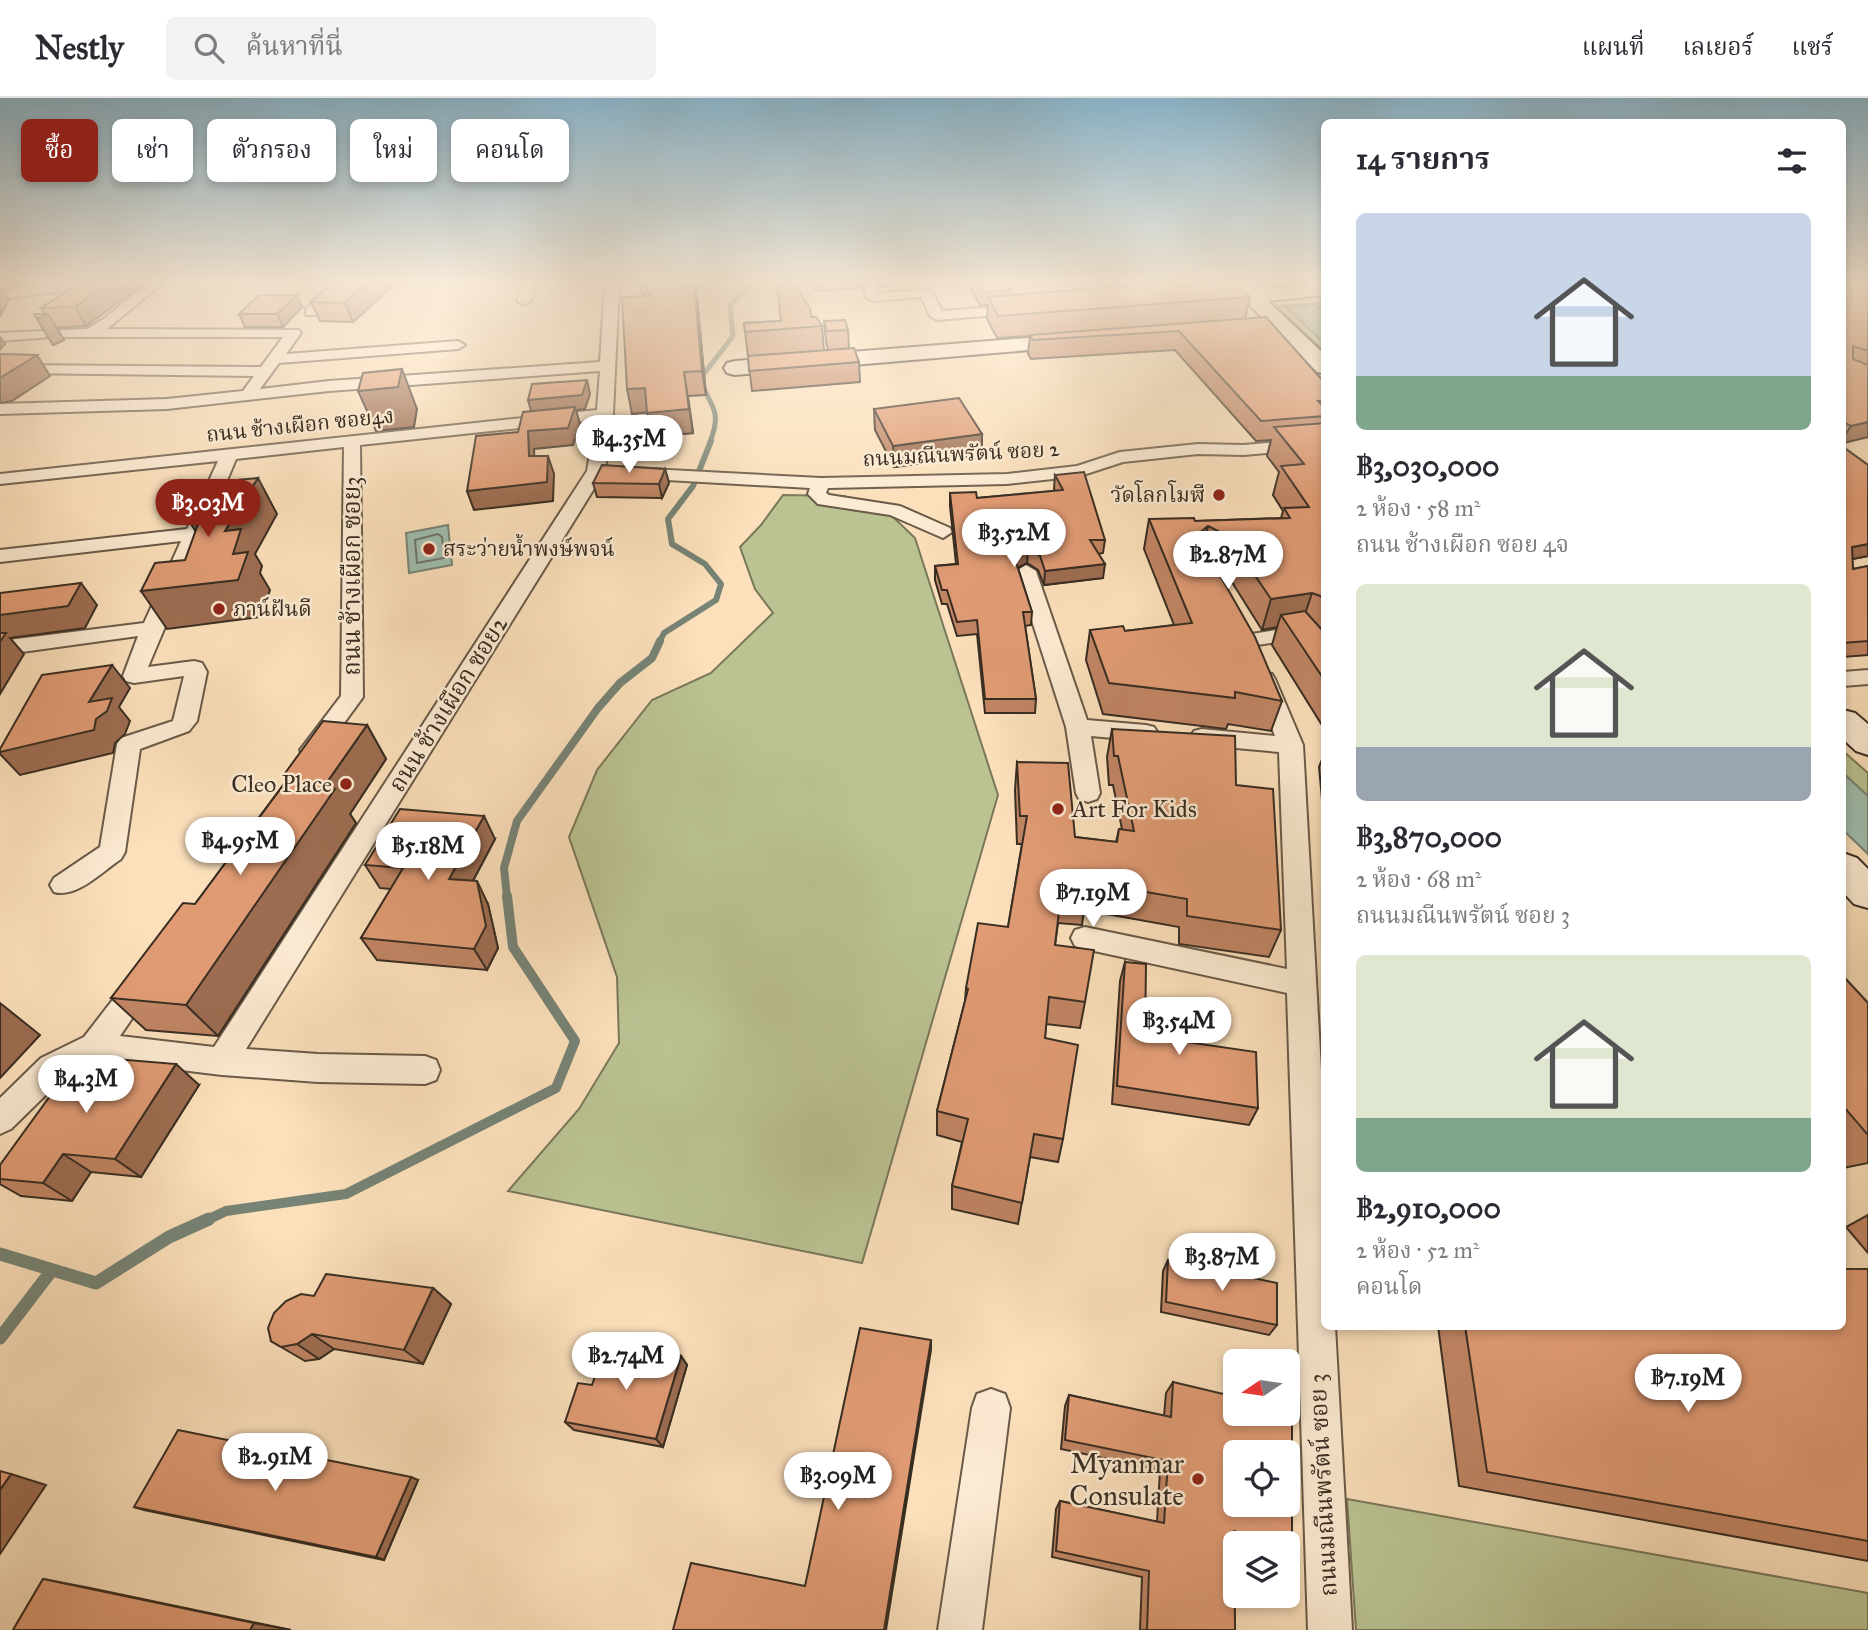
<!DOCTYPE html>
<html lang="th">
<meta charset="utf-8">
<style>
body{margin:0;font-family:"IM FELL Great Primer","Noto Serif Thai",serif;background:#f2f2f3;color:#2b2b33;height:100vh;display:flex;flex-direction:column;font-size:26px;white-space:nowrap}
*{box-sizing:border-box;margin:0}
p{font-size:23px;color:#7c7c81}
.icon{flex:none;width:38px;height:38px;fill:none;stroke:currentColor;stroke-width:2;stroke-linecap:round;stroke-linejoin:round}
.map{position:relative;flex:1;overflow:hidden}
.side{position:absolute;left:1321px;top:21px;width:525px;height:1211px;display:flex;flex-direction:column;background:#fff;border-radius:10px;box-shadow:0 4px 10px #0003}
.side>*{flex:none}
.top-card{position:absolute;left:21px;top:21px;width:665px;height:63px;display:flex;gap:14px}
.needle{width:46px;rotate:257deg}
.controls{position:absolute;left:1223px;top:1251px;display:grid;gap:14px}
.controls a{display:grid;place-items:center;width:77px;height:77px;border-radius:10px;background:#fff;box-shadow:0 4px 10px #0003;font-size:35px}
.price{position:absolute;translate:-50% -60px;padding:0 16px;border-radius:24px;background:#fff;color:#222;font-size:23px;line-height:46px;filter:drop-shadow(0 2px 4px #0008)}
.price::after{content:'';position:absolute;left:50%;top:42px;width:21px;height:16px;margin-left:-10px;background:inherit;clip-path:polygon(0 0,100% 0,50% 100%)}
.price.on{background:#8f2418;color:#fff}
ul{padding:0;list-style:none}
li{display:grid;align-content:center;gap:14px;height:371px;padding:0 35px}
li span{display:grid;place-items:center;height:217px;border-radius:10px;color:#555}
li>.icon{margin-inline-start:auto}
span .icon{width:126px;height:126px;fill:#fffc;stroke-width:1}
li b{font-size:30px}
h2{display:flex;justify-content:space-between;align-items:center;height:84px;padding:0 35px;font-size:30px}
.chip{padding:0 24px;border-radius:10px;background:#fff;box-shadow:0 4px 10px #0003;font-size:24px;line-height:63px}
.chip.on{background:#8f2418;color:#fff}
header{display:flex;align-items:center;gap:42px;box-sizing:border-box;height:98px;padding:0 35px;background:#fff;border-bottom:2px solid #e1e1e2}
header strong{font-size:33px}
nav{display:flex;gap:38px;margin-inline-start:auto;font-size:24px}
.search{width:490px;height:63px;background:#f2f2f3;display:flex;align-items:center;gap:18px;box-sizing:border-box;padding:0 24px;border-radius:10px;color:#7c7c81;font-size:26px}
.map>svg:first-child{display:block}
.green{fill:#bbc393;stroke:#7a785a;stroke-width:2}
.water{fill:#9fbdad;stroke:#768375;stroke-width:2}
.lines{fill:none;stroke-linecap:round;stroke-linejoin:round}
.shore{stroke:#6c7568;stroke-width:2}
.stream-far4{stroke:#768375;stroke-width:5}
.stream-far3{stroke:#768375;stroke-width:6}
.stream-far2{stroke:#768375;stroke-width:8}
.stream-far1{stroke:#768375;stroke-width:10}
.stream{stroke:#768375;stroke-width:13}
.street-casing{stroke:#695a48;stroke-width:4}
.secondary-casing{stroke:#382d22;stroke-width:4}
.street{fill:#fcebd3;fill-rule:evenodd}
.secondary{fill:#fcebd3;fill-rule:evenodd}
.wall{fill:#c18564;stroke:#382d22;stroke-width:2}
.shaded-wall{fill:#9d6c51;stroke:#382d22;stroke-width:2}
.building{fill:#e09b74;stroke:#382d22;stroke-width:2;fill-rule:evenodd}
.poi-dot{fill:#8f2418;stroke:#fcebd3;stroke-width:2.5}
.labels{text-anchor:middle;dominant-baseline:central;stroke-width:5;stroke-linejoin:round;paint-order:stroke}
.far-street-label{font-size:21px;fill:#382d22;stroke:#fcebd3}
.far-poi-label{font-size:21px;fill:#382d22;stroke:#fcebd3;text-anchor:start}
.street-label{font-size:24px;fill:#382d22;stroke:#fcebd3}
.poi-label{font-size:24px;fill:#382d22;stroke:#fcebd3;text-anchor:end}
.near-poi-label{font-size:28px;fill:#382d22;stroke:#fcebd3;text-anchor:end}
</style>
<header>
<strong>Nestly</strong>
<div class="search"><svg class="icon" aria-label="search" viewBox="0 0 24 24"><circle cx="10" cy="10" r="6"/><path d="M15 15l6 6"/></svg>ค้นหาที่นี่</div>
<nav><a>แผนที่</a><a>เลเยอร์</a><a>แชร์</a></nav>
</header>
<div class="map">
<svg width="1868" height="1532" viewBox="0 0 1868 1532">
<rect width="100%" height="100%" fill="#fbe0bb"/>
<filter id="stains"><feTurbulence type="fractalNoise" baseFrequency=".00286" numOctaves="4"/><feColorMatrix values="0 0 0 0 .2 0 0 0 0 .09 0 0 0 0 .02 0 0 0 .5 -.17"/></filter>
<radialGradient id="worn" r=".72"><stop offset=".6" stop-color="#630" stop-opacity="0"/><stop offset="1" stop-color="#630" stop-opacity=".3"/></radialGradient>
<path class="green" d="M1321,205L1325,206V254L1278,210L1280,208Z
M783,397L844,398L888,414L915,440L998,697L862,1165L508,1093L579,1011L619,945L617,879L569,739L597,672L652,602L711,575L773,515L755,491L740,449L761,427Z
M1843,653L1868,675V698L1843,675Z
M1347,1401L1868,1495V1532H1356Z"/>
<path class="water" d="M1315,207L1325,215V246L1286,209Z
M448,427L452,467L409,475L406,435Z
M1843,675L1868,698V756L1843,732Z"/>
<g class="lines">
<path class="shore" d="M438,436L442,439L444,460L417,465L415,442Z"/>
<path class="stream-far4" d="M710,344C723,311 710,309 700,281L733,238L730,207L752,185"/>
<path class="stream-far3" d="M659,545L664,535L716,502L721,486L705,466L672,446L668,421L693,388L711,343"/>
<path class="stream-far2" d="M507,799L504,770L517,723L598,610L620,585L652,560L660,543"/>
<path class="stream-far1" d="M205,1123L226,1113L346,1096L556,990L575,943L513,849L507,798"/>
<path class="stream" d="M0,1156L96,1185L169,1139L209,1121
M0,1240L52,1172"/>
<defs>
<path id="street" d="M59,185H73L63,193L0,201V193Z
M148,185H163L107,231L299,232L301,235L286,256L458,243L465,247L458,251L279,265L260,291L329,283L600,264L605,185H619L613,316L605,373L246,951L318,956L425,958L436,962L440,972L436,982L425,986L318,984L222,977L98,962L63,980L11,1031L0,1036V1000L41,960L84,939L135,873L145,869L155,873L159,881L120,938L214,949L587,373L596,322L360,347L363,599L320,658L312,660L304,658L300,652L341,598L344,349L236,361L148,569L194,563L202,565L207,574L197,623L189,633L140,651L125,754L121,761C103,773 76,801 54,794L50,787L54,780L100,749L117,646L121,640L173,623L184,578L134,585L126,583L123,578L138,538L0,557V543L144,525L181,443L0,464V452L187,431L218,363L0,386V376L597,312L600,273L329,293L167,311L0,316V306L167,301L243,293L254,278L17,275L9,270L12,267L261,269L283,239H51L0,243V235L87,231L105,220Z
M332,185H346L316,217H306V211Z
M522,185H535L531,203L524,207L517,203Z
M863,185H876L878,195L931,192L942,213L1022,207L1029,211L1022,215L937,222L930,218L921,199L873,203L866,199Z
M1325,340V350L1244,357L1198,356L1123,364L1080,378L1007,386L828,390L826,395L829,397L900,408L950,430L952,434L943,440L890,417L818,406L808,396L810,390L631,380L622,375L631,370L821,380L1007,376L1077,368L1120,354L1198,346L1244,347Z
M1026,467L1036,473L1087,622L1146,627L1154,629L1158,635L1154,641L1146,643L1091,638L1100,695L1097,701L1088,704L1079,701L1076,695L1066,629L1016,473Z
M1301,528L1308,530L1325,547V564L1314,562L1296,541L1245,549L1237,548L1234,543L1237,538L1245,537Z
M1868,572V586L1843,588V574Z
M1264,574L1272,576L1275,581L1303,647L1325,1044V1228H1335L1352,1532H1308L1287,895L1085,851L1075,848L1071,840L1075,832L1085,829L1287,871L1279,654L1202,647L1194,645L1190,639L1194,633L1202,631L1275,638L1253,581L1256,576Z
M991,1291L1005,1296L1010,1310L982,1532H938L972,1310L977,1296Z"/>
<path id="secondary" d="M1229,185H1250L1267,191L1325,185V197L1268,203L1325,257V276L1317,274L1276,234L1213,235L1210,231L1213,227L1264,222Z
M1080,236L1088,237L1091,242L1088,247L735,277L727,275L724,270L727,265L735,263Z
M1843,612L1855,615L1868,626V657L1856,653L1843,641Z
M1843,755L1857,760L1868,771V810L1854,806L1843,794Z"/>
</defs>
<use href="#street" class="street-casing"/>
<use href="#secondary" class="secondary-casing"/>
<use href="#street" class="street"/>
<use href="#secondary" class="secondary"/>
</g>
<path class="wall" d="M80,185L86,228L57,230L64,242L53,247L37,221L45,216L41,210Z
M333,185H394V187L353,224L320,223L311,204Z
M638,185H712L696,188L706,297L688,298L693,335L652,339L647,314L632,316L644,198Z
M813,185H862L861,190L815,193Z
M878,185H928V186L879,189Z
M972,185H1007L1011,192V197L1074,192L1068,185H1236L1250,199L1245,221L1325,285V632L1272,547L1277,529L1262,532L1230,481L1225,483L1215,465L1212,463L1282,603L1271,633L1228,626L1226,631L1103,616L1086,562L1090,532L1125,533L1174,527L1144,451L1149,421L1195,423L1281,420L1283,413L1273,397L1279,374L1267,358L1271,342L1256,343L1175,252L1031,261L1028,256L1030,238L997,240L987,221L988,207H980L971,191Z
M1843,185H1868V339L1843,345Z
M302,209L283,229H245L239,216Z
M811,219L822,228L824,252H828L826,243L824,223L848,232L849,250L859,264L860,284L752,293L744,225L781,223Z
M874,311L982,357L894,369L875,332Z
M1843,349L1868,367V458L1852,461L1853,471L1868,468V557L1843,559Z
M665,371L669,385L662,400L597,399L593,385Z
M1055,377L1105,442L1103,455L1098,456L1103,480L1044,487L1038,472L1027,465L1018,470L1032,514L1031,527L1025,528L1036,601L1035,615H985L977,536L957,538L947,506H942L935,482V468L956,466L950,408V395L977,400L1055,393L1054,391Z
M367,627L386,661L350,716L356,725L218,938L146,932L111,900L195,806L286,683L283,678Z
M1112,631L1236,687L1281,832L1269,859L1179,846V829L1084,812L1082,827L1058,825L1055,847L1085,904L1080,930L1046,926L1045,940L1063,1041L1058,1064L1030,1059L1018,1126L952,1111V1088L962,1044L937,1037V1013L965,903L966,890L1008,829L1022,746H1017L1015,692L1017,664L1075,739L1116,744L1119,731H1122L1113,687H1109L1107,659Z
M1325,654V734L1319,669Z
M495,741L473,783L488,806L498,850L487,872L377,862L361,840L391,791L380,790L365,767Z
M1125,864L1145,938L1258,1010L1249,1027L1112,1006L1120,883Z
M1843,878L1868,905V1065L1843,1070Z
M199,987L141,1079L91,1074L72,1103L21,1098L0,1086V1067Z
M1868,1117V1155L1846,1129Z
M1168,1162L1277,1227L1269,1237L1161,1214L1163,1173Z
M1868,1171V1463L1459,1388L1438,1228H1843Z
M433,1190L451,1206L423,1266L334,1251L319,1261L305,1263L271,1243L314,1198Z
M681,1258L687,1267L663,1349L574,1332L565,1324L592,1287Z
M1173,1284L1292,1448L1288,1450V1446H1245L1234,1443L1235,1532H1140L1142,1479L1052,1459L1056,1411L1060,1403L1157,1424L1160,1372L1061,1351L1065,1308L1069,1297L1164,1318L1166,1295Z
M418,1382L384,1462L144,1412L134,1409Z
M43,1481L90,1490L291,1532H13Z"/>
<path class="shaded-wall" d="M0,185H38L2,191L9,202L0,219Z
M108,185H145L86,228L75,209Z
M367,185H394V187L353,224L345,205Z
M694,185H712L696,188L706,297L702,273Z
M297,197L302,209L283,229L277,216Z
M48,216L64,242L53,247L37,221Z
M0,239L5,246L0,252Z
M37,257L50,278L12,303L0,305V280Z
M402,271L417,311L414,329L376,333L358,293Z
M684,274L693,335L652,339L647,315Z
M587,282L590,296L585,311L576,312L580,326L573,347L534,351L535,376L529,358L528,333L532,316L528,302Z
M645,290L650,314L632,316L627,291Z
M1325,302V318L1318,303Z
M1868,324V339L1843,345V340L1851,328Z
M982,336V357L894,369L893,348Z
M548,358L554,376L553,403L474,412L467,393Z
M665,371L669,385L662,400L659,386Z
M258,380L277,416L255,456L262,468L260,475L270,492L260,519L167,531L141,493L233,456L225,433Z
M205,407L203,446L181,409Z
M1208,428L1202,458L1197,437Z
M1868,446V458L1843,463L1852,449Z
M1028,451L1027,465L1014,472V458Z
M1237,451L1230,481L1225,483L1233,453Z
M1105,466L1103,480L1044,487L1045,473Z
M81,485L97,507L85,530L10,540L24,556L0,596V517Z
M1312,495L1302,525L1281,517L1277,529L1262,532L1271,501Z
M112,567L130,590L119,609L130,623L125,636L115,645L113,655L20,677L0,656V654L89,604Z
M367,627L386,661L350,716L356,725L218,938L186,907L323,690Z
M484,718L495,741L462,803L449,781Z
M477,783L488,806L498,850L487,872L474,851Z
M0,905L40,937L0,980Z
M176,966L199,987L141,1079L115,1061Z
M63,1056L91,1074L72,1103L43,1085Z
M433,1190L451,1206L423,1266L404,1252Z
M312,1236L334,1251L319,1261L297,1246Z
M931,1242V1252L886,1532H884Z
M681,1258L687,1267L663,1349L656,1341Z
M11,1376L46,1387L0,1456V1392Z
M411,1379L418,1382L384,1462L376,1459Z
M254,1525L291,1532H250Z"/>
<path class="building" d="M80,185H108L75,209L41,210Z
M333,185H367L345,205L311,204Z
M644,185H694L702,273L684,274L689,311L647,315L645,290L627,291L622,199L650,198Z
M777,185H793L810,210L811,219H816L822,228L745,234L744,225L781,223Z
M976,185H1007L1011,192L981,195Z
M1169,185H1236L1250,199L998,218L988,199Z
M1843,185H1868V253L1853,248V261L1868,267V324L1851,328L1843,324Z
M259,197H297L277,216H239Z
M34,216H48L37,221Z
M1266,219L1325,285V302L1318,303L1325,310V318L1261,323L1179,233L1033,242L1030,237Z
M845,222L848,232L827,233L824,223Z
M854,250L859,264L749,273L748,258Z
M0,256L37,257L0,280Z
M402,271L398,289L358,293L363,275Z
M587,282L582,297L528,302L532,286Z
M959,300L982,336L893,348L874,311Z
M575,309L568,330L528,333L529,358H548L547,384L467,393L476,338L518,334L523,314Z
M1325,325V502L1320,498L1312,495L1271,501L1237,451L1233,453L1222,435L1208,428L1197,437L1255,539L1282,603L1235,594V600L1109,585L1090,532L1123,528L1125,533L1192,525L1149,421L1194,420L1195,423L1290,420L1284,410L1309,409L1281,368L1304,366L1274,329Z
M1843,349L1868,367V446L1852,449L1853,471L1868,468V543L1843,545Z
M602,367L665,371L659,386L593,385Z
M1084,374L1105,442H1090L1105,466L1045,473L1040,458L1028,451L1014,458L1032,514H1023L1036,601H985L977,522L957,524L947,492H942L935,468L958,466L950,395L976,394L977,400L1063,392L1055,377Z
M258,380L225,433L241,431L233,456L248,454L238,482L141,493L155,465L185,462L205,407L181,409L191,386Z
M81,485L68,508L0,517V495Z
M1305,513L1323,533H1325V583L1281,517Z
M0,535H6L0,544Z
M112,567L89,604L112,600L107,613L96,621L94,632L0,654V651L42,577Z
M323,623L367,627L323,690L335,691L186,907L111,900L183,805L195,806L290,678H283Z
M1112,631L1235,638L1236,687L1273,691L1281,832L1187,818V801L1088,784L1087,800L1061,797L1055,847L1094,852L1085,904L1049,899L1045,940L1078,947L1063,1041L1034,1036L1022,1105L952,1088L968,1021L937,1013L968,891L966,890L978,825L1008,829L1027,718H1020L1017,664L1068,665L1075,739L1117,744L1119,731L1134,733L1118,658H1114Z
M400,711L484,718L449,781L477,783L486,828L474,851L361,840L403,770L365,767Z
M1125,864L1146,866L1145,938L1256,954L1258,1010L1117,988Z
M1843,878L1868,905V1037L1843,1008Z
M79,958L176,966L115,1061L63,1056L43,1085L0,1081V1067Z
M1168,1162L1277,1185V1227L1166,1204Z
M1843,1171H1868V1443L1487,1374L1465,1228H1843Z
M326,1176L433,1190L404,1252L312,1236L297,1246L281,1249L271,1243L268,1230L274,1215L286,1203L301,1196L314,1198Z
M860,1230L931,1242L884,1532H673L691,1465L805,1488Z
M607,1245L681,1258L656,1341L565,1324L578,1285L592,1287Z
M1173,1284L1236,1299V1316H1288V1312L1292,1313V1448L1288,1447V1446H1282L1234,1433L1235,1532H1147L1149,1473L1056,1453L1060,1403L1164,1425L1168,1363L1065,1342L1069,1297L1171,1319ZM1236,1354H1288V1407H1236Z
M178,1332L411,1379L376,1459L134,1409Z
M0,1373L11,1376L0,1392Z
M43,1481L254,1525L250,1532H13Z"/>
<linearGradient id="sky" x2="0" y2="1"><stop stop-color="#8bb8d0"/><stop offset="0.46" stop-color="#fdf1e0"/><stop offset="1" stop-color="#fdf1e0" stop-opacity="0"/></linearGradient>
<rect width="1868" height="400" fill="url(#sky)"/>
<g class="poi-dot">
<circle cx="1219" cy="397" r="7"/>
<circle cx="429" cy="451" r="7"/>
<circle cx="219" cy="511" r="7"/>
<circle cx="346" cy="686" r="7"/>
<circle cx="1058" cy="711" r="7"/>
<circle cx="1198" cy="1381" r="7"/>
</g>
<g class="labels">
<g class="far-street-label">
<text transform="translate(300 327) rotate(-6)">ถนน ช้างเผือก ซอย4ง</text>
<text transform="translate(961 356) rotate(-3)">ถนนมณีนพรัตน์ ซอย 2</text>
</g>
<g class="far-poi-label">
<text x="1205" y="397" text-anchor="end">วัดโลกโมฬี</text>
<text x="443" y="451">สระว่ายน้ำพงษ์พจน์</text>
<text x="233" y="511">ภาน์ฝันดี</text>
</g>
<g class="street-label">
<text transform="translate(352 478) rotate(-90)">ถนน ช้างเผือก ซอย3</text>
<text transform="translate(448 606) rotate(-58)">ถนน ช้างเผือก ซอย2</text>
<text transform="translate(1323 1387) rotate(-93)">ถนนมณีนพรัตน์ ซอย 3</text>
</g>
<g class="poi-label">
<text x="332" y="686">Cleo Place</text>
<text x="1072" y="711" text-anchor="start">Art For Kids</text>
</g>
<g class="near-poi-label">
<text x="1184" y="1365">Myanmar<tspan x="1184" dy="32">Consulate</tspan></text>
</g>
</g>
<rect width="100%" height="100%" filter="url(#stains)"/>
<rect width="100%" height="100%" fill="url(#worn)"/>
</svg>
<div class="controls">
<a><svg class="needle" viewBox="-14 -14 28 28"><path d="M0-13l5 13h-10z" fill="#e53935"/><path d="M0 13l5-13h-10z" fill="#7c7c81"/></svg></a>
<a><svg class="icon" aria-label="locate" viewBox="0 0 24 24"><circle cx="12" cy="12" r="6"/><path d="M12 2v4M12 18v4M2 12h4M18 12h4"/></svg></a>
<a><svg class="icon" aria-label="layers" viewBox="0 0 24 24"><path d="M12 4l9 5-9 5-9-5zM3 14l9 5 9-5"/></svg></a>
</div>
<b class="price" style="left:629px;top:377px">฿4.35M</b>
<b class="price on" style="left:208px;top:441px">฿3.03M</b>
<b class="price" style="left:1014px;top:471px">฿3.52M</b>
<b class="price" style="left:1228px;top:493px">฿2.87M</b>
<b class="price" style="left:240px;top:779px">฿4.95M</b>
<b class="price" style="left:428px;top:784px">฿5.18M</b>
<b class="price" style="left:1093px;top:831px">฿7.19M</b>
<b class="price" style="left:1179px;top:959px">฿3.54M</b>
<b class="price" style="left:86px;top:1017px">฿4.3M</b>
<b class="price" style="left:1222px;top:1195px">฿3.87M</b>
<b class="price" style="left:626px;top:1294px">฿2.74M</b>
<b class="price" style="left:1688px;top:1316px">฿7.19M</b>
<b class="price" style="left:275px;top:1395px">฿2.91M</b>
<b class="price" style="left:838px;top:1414px">฿3.09M</b>
<div class="top-card">
<a class="chip on">ซื้อ</a>
<a class="chip">เช่า</a>
<a class="chip">ตัวกรอง</a>
<a class="chip">ใหม่</a>
<a class="chip">คอนโด</a>
</div>
<section class="side">
<h2>14 รายการ<svg class="icon" aria-label="filters" viewBox="0 0 24 24"><path d="M4 7h16M4 17h16"/><circle cx="9" cy="7" r="2"/><circle cx="15" cy="17" r="2"/></svg></h2>
<ul>
<li><span style="background:linear-gradient(#c9d6e8 75%,#7fa58c 0)"><svg class="icon" aria-label="home" viewBox="0 0 24 24"><path d="M3 11l9-7 9 7M6 9v11h12V9"/></svg></span><div><b>฿3,030,000</b><p>2 ห้อง · 58 m²</p><p>ถนน ช้างเผือก ซอย 4จ</p></div></li>
<li><span style="background:linear-gradient(#dfe7d0 75%,#9aa5b1 0)"><svg class="icon" aria-label="home" viewBox="0 0 24 24"><path d="M3 11l9-7 9 7M6 9v11h12V9"/></svg></span><div><b>฿3,870,000</b><p>2 ห้อง · 68 m²</p><p>ถนนมณีนพรัตน์ ซอย 3</p></div></li>
<li><span style="background:linear-gradient(#dfe7d0 75%,#7fa58c 0)"><svg class="icon" aria-label="home" viewBox="0 0 24 24"><path d="M3 11l9-7 9 7M6 9v11h12V9"/></svg></span><div><b>฿2,910,000</b><p>2 ห้อง · 52 m²</p><p>คอนโด</p></div></li>
</ul>
</section>
</div>
